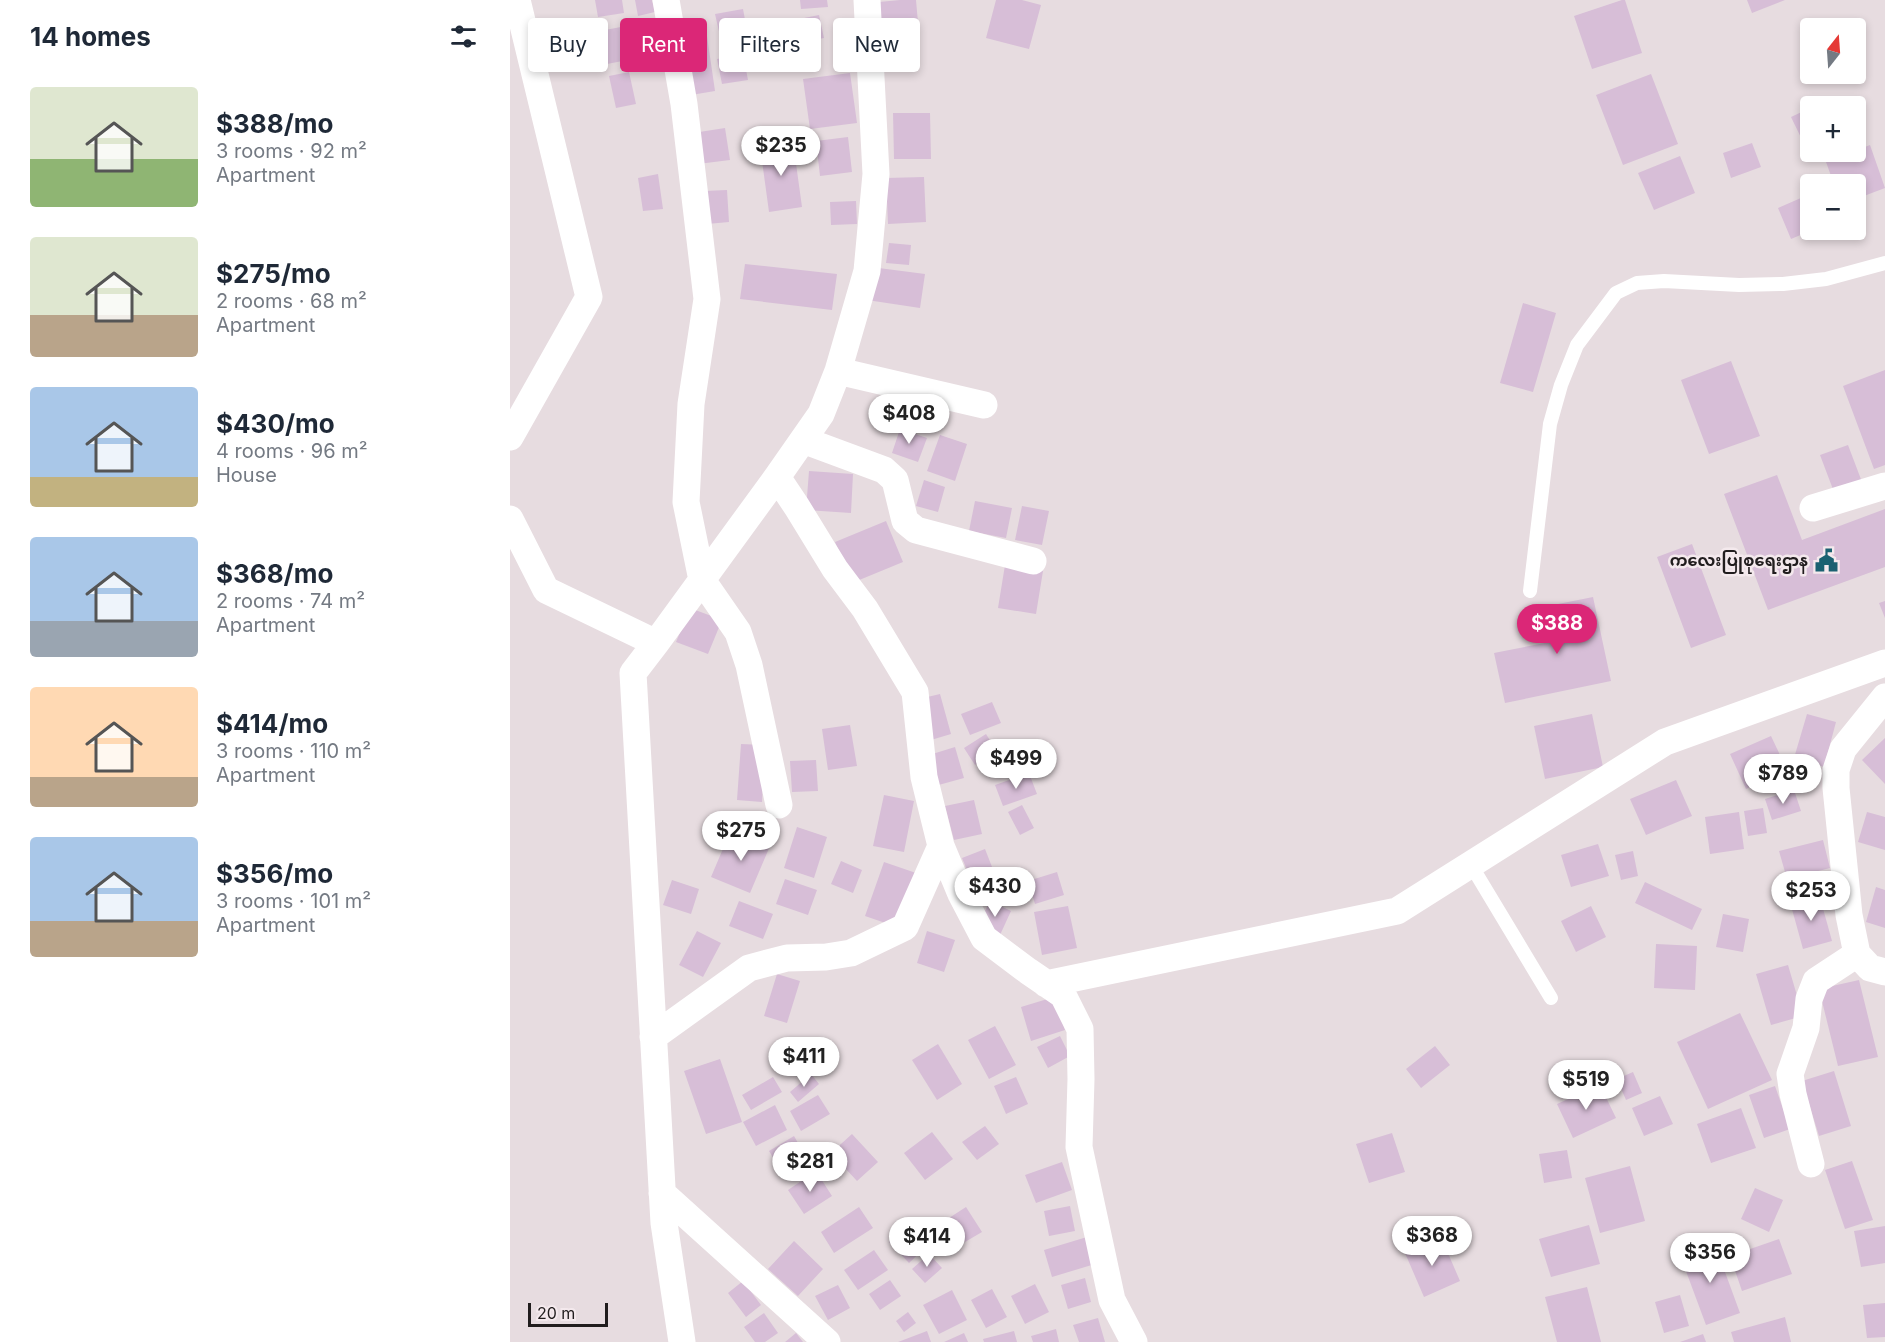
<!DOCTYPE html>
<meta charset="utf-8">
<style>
body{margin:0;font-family:Inter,"Noto Sans Myanmar",sans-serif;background:#f6f6f7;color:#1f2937;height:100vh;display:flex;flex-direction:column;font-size:22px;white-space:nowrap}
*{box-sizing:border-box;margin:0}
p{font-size:20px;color:#747a83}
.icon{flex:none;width:33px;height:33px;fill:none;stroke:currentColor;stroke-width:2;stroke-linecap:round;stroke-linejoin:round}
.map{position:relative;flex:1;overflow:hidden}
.side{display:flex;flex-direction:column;background:#fff;width:510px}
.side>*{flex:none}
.banner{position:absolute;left:18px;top:18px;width:570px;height:54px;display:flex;gap:12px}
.needle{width:39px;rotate:17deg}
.controls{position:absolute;left:1290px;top:18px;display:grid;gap:12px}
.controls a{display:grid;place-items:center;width:66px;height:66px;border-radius:6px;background:#fff;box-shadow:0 3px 9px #0003;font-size:30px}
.scale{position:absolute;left:18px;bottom:15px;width:80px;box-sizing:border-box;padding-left:6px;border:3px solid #211d1e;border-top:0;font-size:16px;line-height:21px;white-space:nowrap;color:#211d1e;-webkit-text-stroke:4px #f4e9ed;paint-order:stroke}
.price{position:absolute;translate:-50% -51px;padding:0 14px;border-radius:21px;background:#fff;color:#222;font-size:20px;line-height:39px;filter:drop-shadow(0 2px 3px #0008)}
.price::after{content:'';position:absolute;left:50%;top:36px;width:18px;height:14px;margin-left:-9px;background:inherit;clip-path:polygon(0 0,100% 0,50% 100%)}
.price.active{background:#db2777;color:#fff}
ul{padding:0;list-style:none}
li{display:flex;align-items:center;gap:18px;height:150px;padding:0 30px}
li span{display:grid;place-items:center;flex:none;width:168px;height:120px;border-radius:6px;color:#555}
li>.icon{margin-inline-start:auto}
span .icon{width:72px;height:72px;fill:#fffc;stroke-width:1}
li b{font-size:26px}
h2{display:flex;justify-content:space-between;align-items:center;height:72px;padding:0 30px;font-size:26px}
.tag{padding:0 21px;border-radius:6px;background:#fff;box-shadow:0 3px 9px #0003;font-size:21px;line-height:54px}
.tag.active{background:#db2777;color:#fff}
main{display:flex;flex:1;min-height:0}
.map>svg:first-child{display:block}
.building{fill:#d7bed7}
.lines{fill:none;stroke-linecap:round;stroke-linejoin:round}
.lane{stroke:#fff;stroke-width:14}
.street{stroke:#fff;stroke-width:27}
.labels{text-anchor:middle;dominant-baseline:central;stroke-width:5;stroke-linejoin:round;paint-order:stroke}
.poi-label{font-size:16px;font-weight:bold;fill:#211d1e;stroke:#f4e9ed;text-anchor:end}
</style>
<main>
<section class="side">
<h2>14 homes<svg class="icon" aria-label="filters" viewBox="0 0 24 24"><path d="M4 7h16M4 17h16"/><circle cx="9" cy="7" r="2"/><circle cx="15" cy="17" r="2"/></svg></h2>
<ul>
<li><span style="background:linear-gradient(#dfe7d0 60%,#8fb573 0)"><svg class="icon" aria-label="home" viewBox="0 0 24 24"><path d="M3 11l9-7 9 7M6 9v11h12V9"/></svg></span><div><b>$388/mo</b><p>3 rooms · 92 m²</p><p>Apartment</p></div></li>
<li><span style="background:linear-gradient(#dfe7d0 65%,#b9a48a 0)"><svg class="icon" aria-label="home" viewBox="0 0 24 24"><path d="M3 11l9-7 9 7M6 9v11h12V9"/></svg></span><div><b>$275/mo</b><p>2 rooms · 68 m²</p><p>Apartment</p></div></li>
<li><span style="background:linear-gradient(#a9c7e8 75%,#c2b280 0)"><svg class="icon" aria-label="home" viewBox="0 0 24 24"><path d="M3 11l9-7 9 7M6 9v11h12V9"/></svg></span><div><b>$430/mo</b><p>4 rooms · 96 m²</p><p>House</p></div></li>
<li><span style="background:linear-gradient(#a9c7e8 70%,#9aa5b1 0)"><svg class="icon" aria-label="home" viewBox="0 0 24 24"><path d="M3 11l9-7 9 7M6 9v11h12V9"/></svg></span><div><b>$368/mo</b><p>2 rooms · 74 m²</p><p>Apartment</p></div></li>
<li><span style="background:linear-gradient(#ffd9b3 75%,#b9a48a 0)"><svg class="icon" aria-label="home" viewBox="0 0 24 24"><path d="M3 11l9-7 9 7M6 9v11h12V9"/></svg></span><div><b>$414/mo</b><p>3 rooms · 110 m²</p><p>Apartment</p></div></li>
<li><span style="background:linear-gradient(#a9c7e8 70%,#b9a48a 0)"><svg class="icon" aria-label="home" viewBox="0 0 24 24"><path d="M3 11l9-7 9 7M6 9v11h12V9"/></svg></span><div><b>$356/mo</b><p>3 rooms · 101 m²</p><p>Apartment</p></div></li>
</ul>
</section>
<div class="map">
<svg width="1375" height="1342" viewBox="0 0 1375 1342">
<rect width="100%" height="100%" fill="#e7dce0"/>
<path class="building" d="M85,0H112L114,13L88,17Z
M125,0H142L145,12L128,16Z
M290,0H317L318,7L291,9Z
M390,0H406L409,34L373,38L369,2Z
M486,0H512L531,5L519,49L476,38Z
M1112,0H1115L1132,53L1082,69L1064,16Z
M1237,0H1275L1242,13Z
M233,9L237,30L210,36L205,14Z
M309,15L314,38L289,43L284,20Z
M116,26L123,59L97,64L90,31Z
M197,36L205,91L175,96L167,41Z
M147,47L149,58L132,62L130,50Z
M233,54L238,80L212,84L207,59Z
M119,72L126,104L106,108L99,76Z
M340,73L347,123L300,129L293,79Z
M1141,74L1168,144L1113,165L1086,95Z
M1324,97L1329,106H1305Z
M1300,108V152H1305L1299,154L1281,117Z
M383,113H420L421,159H384Z
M215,128L220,160L188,164L183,133Z
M338,137L342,172L310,176L306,141Z
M283,142L292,207L259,212L250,146Z
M1242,143L1251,167L1221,178L1213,153Z
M1360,145L1375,188L1346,199V184H1324L1316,162Z
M1170,156L1185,193L1144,210L1128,173Z
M148,174L153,209L133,211L128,178Z
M414,177L416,222L378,224L376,178Z
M217,190L219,222L197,224L194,191Z
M1300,194V231L1281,239L1268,208Z
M346,201L347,224L321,225L320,202Z
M379,243L401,245L399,265L376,263Z
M235,264L327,274L322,310L230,299Z
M361,267L415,274L410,308L357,300Z
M1013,303L1046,313L1023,392L990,383Z
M1221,361L1250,436L1199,454L1171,380Z
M1375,370V465L1364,469L1333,386Z
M390,429L417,438L408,462L382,453Z
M430,435L457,444L445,481L417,471Z
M1338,445L1352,482L1324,492L1310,455Z
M299,471L343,474L341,513L296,510Z
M1267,475L1292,540L1375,509V567L1258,610L1214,494Z
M414,480L435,487L428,512L406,506Z
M465,501L502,508L496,538L459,531Z
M512,506L539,511L532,545L505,540Z
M376,521L393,562L342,583L325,542Z
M1182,544L1216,635L1181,648L1147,557Z
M495,565L533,571L526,614L488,608Z
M1083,597L1101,681L995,703L984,653L1035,643L1028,608Z
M1375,601V618L1369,603Z
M180,608L212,620L198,654L166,642Z
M430,694L441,734L421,740L409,699Z
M482,702L491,723L460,735L451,714Z
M1082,714L1093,767L1035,779L1024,726Z
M1297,714L1326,722L1314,767L1284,758Z
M340,725L347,766L318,770L312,729Z
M476,734L487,752L465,765L454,748Z
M1261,736L1277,770L1236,789L1220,754Z
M1375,738V784L1352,760Z
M231,744L255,745L252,802L227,800Z
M445,747L454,778L425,786L416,756Z
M306,760L308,791L282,792L280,761Z
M519,773L527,794L493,806L485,785Z
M1166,780L1182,816L1136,835L1120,799Z
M1284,790L1291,811L1262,820L1255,799Z
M374,795L404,801L394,852L363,846Z
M464,800L472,834L444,840L435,806Z
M512,805L524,828L510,835L498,812Z
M1253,808L1257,833L1238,836L1234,811Z
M1229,812L1234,849L1200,854L1195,817Z
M1357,812L1375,817V850L1348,842Z
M287,827L317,837L304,878L274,868Z
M221,830L260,846L240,893L201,877Z
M1313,840L1320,868L1277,879L1269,851Z
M1088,844L1099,876L1061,887L1051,855Z
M475,849L484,872L461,880L452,858Z
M1123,851L1128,876L1111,880L1105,855Z
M331,861L352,870L343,893L321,884Z
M374,862L406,873L387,927L355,916Z
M547,872L554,895L525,904L518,881Z
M275,879L307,890L298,915L266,904Z
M162,880L189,889L181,914L153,905Z
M1135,882L1192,909L1182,930L1125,903Z
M1366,887L1375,890V928L1356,922Z
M1309,894L1322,941L1293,949L1280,902Z
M229,901L263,914L253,939L219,926Z
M480,901L501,911L490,935L468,925Z
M558,906L567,948L532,955L524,912Z
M1081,906L1096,937L1066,952L1051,921Z
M1213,914L1239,919L1233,952L1206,947Z
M187,931L211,943L193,977L169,965Z
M417,931L445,940L434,972L407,963Z
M1146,944L1187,946L1185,990L1144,988Z
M1278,965L1293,1016L1261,1025L1246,974Z
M267,974L290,981L277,1023L254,1016Z
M1349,980L1368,1057L1328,1066L1309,989Z
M544,997L555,1030L521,1041L511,1007Z
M1230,1013L1262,1080L1198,1109L1167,1042Z
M485,1026L506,1065L479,1079L458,1040Z
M550,1036L560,1056L538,1068L527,1047Z
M428,1044L452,1084L427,1100L402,1060Z
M925,1046L940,1065L911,1088L896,1069Z
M210,1059L232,1122L196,1134L174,1071Z
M1324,1071L1341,1126L1309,1136L1292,1081Z
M1123,1072L1132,1093L1116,1100L1107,1079Z
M301,1074L309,1084L288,1102L280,1092Z
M263,1077L272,1092L241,1110L232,1095Z
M506,1077L518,1104L496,1114L484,1086Z
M1090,1085L1106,1118L1063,1138L1047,1104Z
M1265,1086L1280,1129L1254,1138L1239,1095Z
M308,1095L320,1114L291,1131L280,1111Z
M1150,1096L1163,1124L1134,1136L1122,1108Z
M265,1105L277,1130L246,1146L233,1122Z
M1231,1108L1246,1148L1201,1163L1187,1124Z
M475,1126L489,1144L467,1160L452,1142Z
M422,1132L443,1159L415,1180L394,1153Z
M882,1133L895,1172L859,1183L846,1144Z
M342,1134L368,1162L347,1181L321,1153Z
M284,1136L299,1162L275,1177L259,1151Z
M1057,1150L1062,1178L1034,1183L1029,1154Z
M1342,1161L1363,1220L1335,1229L1315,1170Z
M552,1162L562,1190L526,1203L515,1175Z
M1120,1166L1135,1221L1090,1233L1075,1178Z
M306,1171L322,1196L294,1214L278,1190Z
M1245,1188L1273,1200L1259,1232L1231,1219Z
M560,1206L565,1231L539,1236L534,1211Z
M349,1207L363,1228L324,1253L311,1232Z
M456,1207L472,1232L455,1242L439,1218Z
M401,1221L421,1242L399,1263L379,1242Z
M1079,1225L1090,1264L1041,1277L1029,1239Z
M1375,1226V1263L1351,1267L1344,1231Z
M577,1237L585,1264L542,1277L534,1250Z
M931,1237L950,1281L914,1297L895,1253Z
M1269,1239L1282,1274L1232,1291L1220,1256Z
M284,1241L313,1269L288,1296L258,1269Z
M1204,1242L1230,1313L1196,1325L1170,1255Z
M364,1250L378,1270L348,1290L334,1270Z
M419,1254L432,1268L415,1283L402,1269Z
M575,1278L581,1302L558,1309L551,1285Z
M380,1280L391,1296L370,1310L359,1294Z
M233,1281L251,1305L236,1317L218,1293Z
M525,1284L539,1312L515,1324L501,1296Z
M328,1285L340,1308L318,1320L305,1296Z
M1077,1287L1091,1342H1047L1035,1297Z
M482,1289L497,1317L476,1328L461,1300Z
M442,1290L457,1320L429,1334L413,1305Z
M1170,1295L1179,1326L1154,1333L1145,1302Z
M1375,1303V1337L1357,1338L1353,1305Z
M398,1312L406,1323L394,1332L386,1321Z
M254,1313L268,1333L255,1342H245L234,1327Z
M1275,1317L1281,1342H1224L1221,1332Z
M588,1318L595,1342H569L563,1325Z
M546,1329L549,1342H523L521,1336Z
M417,1331L421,1342H388Z
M504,1331L507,1342H474L473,1339Z
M286,1333L293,1342H275Z
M454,1333L458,1342H434Z
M1193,1334L1196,1342H1170Z"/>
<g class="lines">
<path class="lane" d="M1020,591L1040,424L1051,385L1067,345L1106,293L1127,283L1154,281L1229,285L1273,284L1316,279L1375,263
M961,865L1041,998"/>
<path class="street" d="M156,0L174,104L197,299L181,404L176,502L192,580L228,632L239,665L269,805
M357,0L366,174L357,271L328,371L311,414L267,477L287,507L325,569L355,609L405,692L414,777L431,846L451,894L474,938L518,971L553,995L570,1029L571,1079L569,1147L602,1300L624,1342
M328,371L474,405
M0,437L79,297L7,0
M293,440L374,470L385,480L395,521L406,530L523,561
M1303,508L1375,486
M0,519L36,590L146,643
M1375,697L1333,749L1326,770V788L1339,915L1347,954L1360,968L1375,972
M536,984L887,911L1155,742L1375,663
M143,1037L239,968L277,958L316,957L341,953L395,927L431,846
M1301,1164L1283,1094L1280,1074L1296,1028L1299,999L1306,981L1347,954
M152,1193L317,1342
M172,1342L154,1223L123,673L146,643L267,477"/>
</g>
<defs>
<symbol id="civic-bare" viewBox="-9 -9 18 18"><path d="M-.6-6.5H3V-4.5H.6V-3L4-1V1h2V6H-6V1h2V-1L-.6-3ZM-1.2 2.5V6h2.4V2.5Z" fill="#1a6171" stroke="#f4e9ed" stroke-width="2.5" paint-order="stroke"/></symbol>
</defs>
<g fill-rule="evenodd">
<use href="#civic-bare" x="1300" y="544" width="33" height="33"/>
</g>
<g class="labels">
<g class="poi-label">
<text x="1298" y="560">ကလေးပြုစုရေးဌာန</text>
</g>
</g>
</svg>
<div class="controls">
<a><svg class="needle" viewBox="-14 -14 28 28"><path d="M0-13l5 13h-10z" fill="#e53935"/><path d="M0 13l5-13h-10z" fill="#747a83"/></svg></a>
<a>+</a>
<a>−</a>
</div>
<div class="scale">20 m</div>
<b class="price" style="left:271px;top:177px">$235</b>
<b class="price" style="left:399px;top:445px">$408</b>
<b class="price active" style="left:1047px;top:655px">$388</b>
<b class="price" style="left:506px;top:790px">$499</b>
<b class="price" style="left:1273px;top:805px">$789</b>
<b class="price" style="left:231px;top:862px">$275</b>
<b class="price" style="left:485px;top:918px">$430</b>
<b class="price" style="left:1301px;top:922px">$253</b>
<b class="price" style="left:294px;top:1088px">$411</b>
<b class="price" style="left:1076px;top:1111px">$519</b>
<b class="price" style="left:300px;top:1193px">$281</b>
<b class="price" style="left:922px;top:1267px">$368</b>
<b class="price" style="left:417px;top:1268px">$414</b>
<b class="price" style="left:1200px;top:1284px">$356</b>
<div class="banner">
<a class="tag">Buy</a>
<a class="tag active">Rent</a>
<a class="tag">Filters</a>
<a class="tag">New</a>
</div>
</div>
</main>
